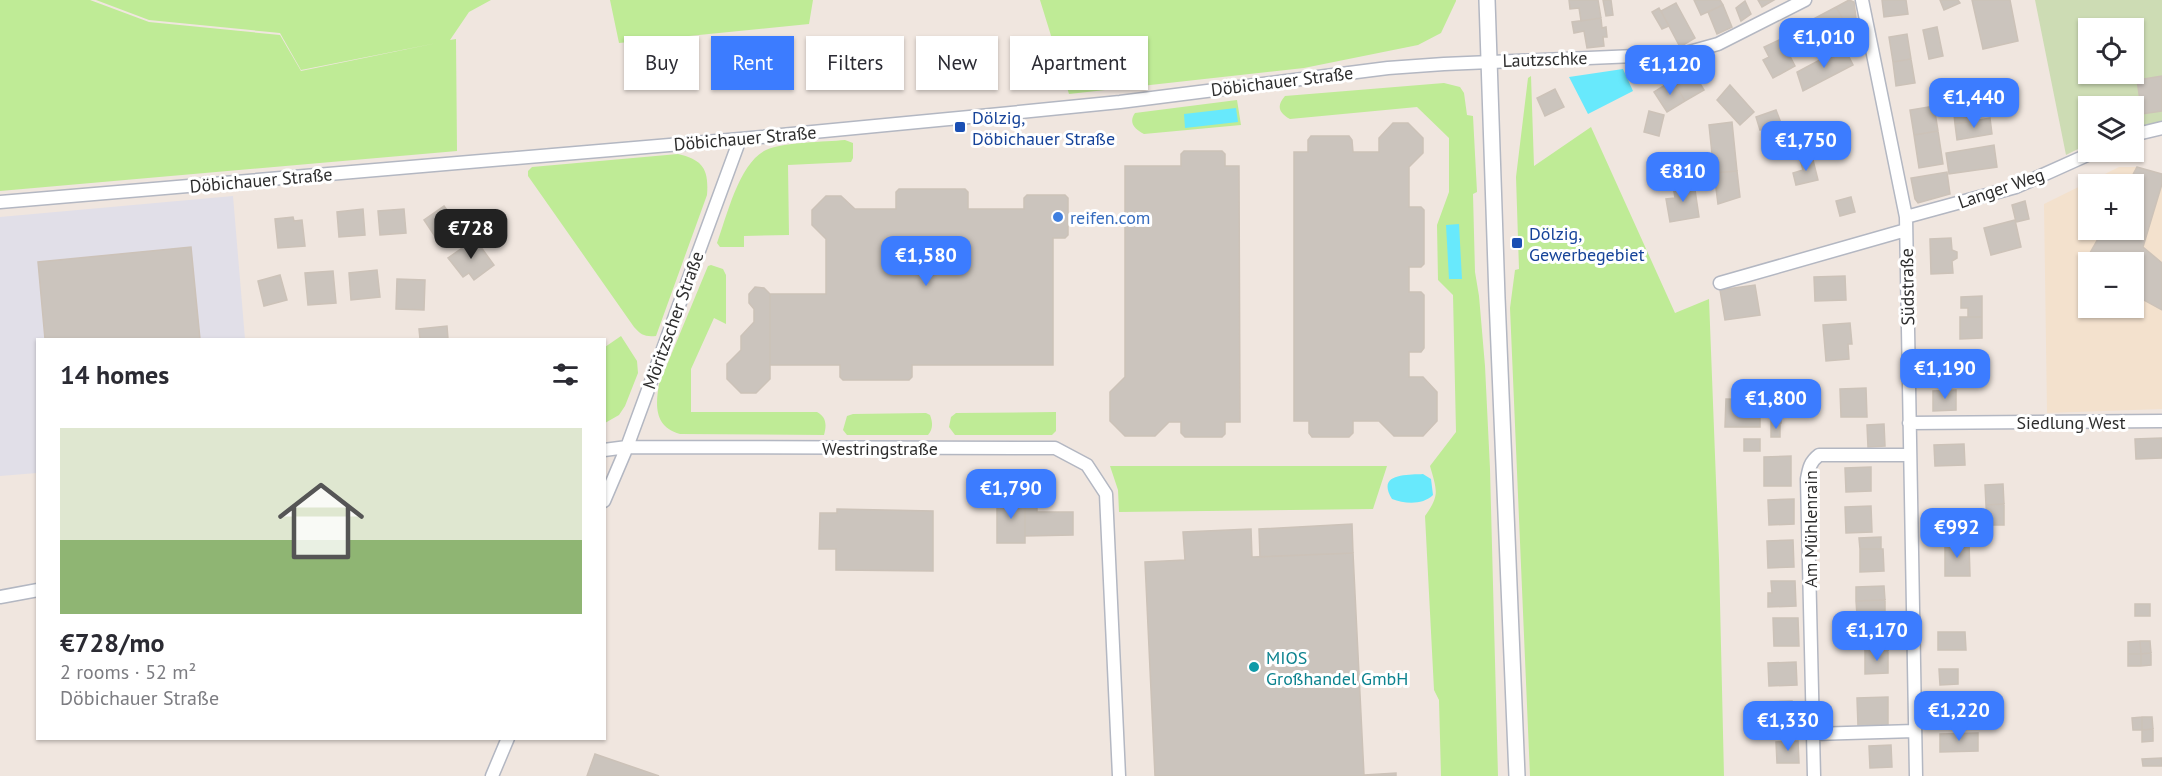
<!DOCTYPE html>
<meta charset="utf-8">
<style>
body{margin:0;font-family:"PT Sans",sans-serif;background:#f2f2f3;color:#2b2b33;height:100vh;display:flex;flex-direction:column;font-size:22px;white-space:nowrap}
*{box-sizing:border-box;margin:0}
p{font-size:20px;color:#7c7c81}
.icon{flex:none;width:33px;height:33px;fill:none;stroke:currentColor;stroke-width:2;stroke-linecap:round;stroke-linejoin:round}
.map{position:relative;flex:1;overflow:hidden}
.panel{position:absolute;left:36px;top:338px;width:570px;height:402px;display:flex;flex-direction:column;background:#fff;border-radius:0px;box-shadow:0 2px 4px #0004}
.panel>*{flex:none}
.top-card{position:absolute;left:624px;top:36px;width:570px;height:54px;display:flex;gap:12px}
.buttons{position:absolute;left:2078px;top:18px;display:grid;gap:12px}
.buttons a{display:grid;place-items:center;width:66px;height:66px;border-radius:0px;background:#fff;box-shadow:0 2px 4px #0004;font-size:30px}
.price{position:absolute;translate:-50% -51px;padding:0 14px;border-radius:12px;background:#3c7cff;color:#fff;font-size:20px;line-height:39px;filter:drop-shadow(0 2px 3px #0008)}
.price::after{content:'';position:absolute;left:50%;top:36px;width:18px;height:14px;margin-left:-9px;background:inherit;clip-path:polygon(0 0,100% 0,50% 100%)}
.price.on{background:#222;color:#fff}
ul{padding:0;list-style:none}
li{display:grid;align-content:center;gap:12px;height:318px;padding:0 24px}
li span{display:grid;place-items:center;height:186px;border-radius:0px;color:#555}
li>.icon{margin-inline-start:auto}
span .icon{width:108px;height:108px;fill:#fffc;stroke-width:1}
li b{font-size:26px}
h2{display:flex;justify-content:space-between;align-items:center;height:72px;padding:0 24px;font-size:26px}
.tag{padding:0 21px;border-radius:0px;background:#fff;box-shadow:0 2px 4px #0004;font-size:21px;line-height:54px}
.tag.on{background:#3c7cff;color:#fff}
.map>svg:first-child{display:block}
.industrial{fill:#e1dfe8}
.education{fill:#f3e1cd;fill-rule:evenodd}
.green{fill:#bfeb96}
.cemetery{fill:#cddcb4;fill-rule:evenodd}
.water{fill:#68e9fc}
.building{fill:#cbc4bd;stroke:#ccc2b8;stroke-width:1.5}
.lines{fill:none;stroke-linecap:round;stroke-linejoin:round}
.minor-casing{stroke:#b3b7c2;stroke-width:15}
.tertiary-casing{stroke:#b3b7c2;stroke-width:18}
.minor{stroke:#fff;stroke-width:12}
.tertiary{stroke:#fff;stroke-width:15}
.transit-dot{fill:#1a4fb4;stroke:#fff;stroke-width:2}
.shop-dot{fill:#3f7fe0;stroke:#fff;stroke-width:2}
.culture-dot{fill:#0f9aa8;stroke:#fff;stroke-width:2}
.labels{text-anchor:middle;dominant-baseline:central;stroke-width:6;stroke-linejoin:round;paint-order:stroke}
.street-label{font-size:18px;fill:#2d2d2d;stroke:#fff}
.transit-label{font-size:18px;fill:#164399;stroke:#fff;text-anchor:start}
.shop-label{font-size:18px;fill:#366cbe;stroke:#fff;text-anchor:start}
.culture-label{font-size:18px;fill:#0d838f;stroke:#fff;text-anchor:start}
</style>
<div class="map">
<svg width="2162" height="776" viewBox="0 0 2162 776">
<rect width="100%" height="100%" fill="#f0e6df"/>
<path class="industrial" d="M233,196L245,339H38L37,473L0,476V217Z"/>
<path class="education" d="M2119,167H2137L2162,174V409L2047,413L2044,204ZM2088,184H2133V230H2088ZM2088,262H2133V308H2088Z"/>
<path class="green" d="M0,0H90L149,22L280,35L301,71L437,43L301,70L280,33L149,20L96,0H491L469,12L450,40L456,39L457,151L0,191Z
M610,0H813L809,24L619,43Z
M1040,0H1456V1L1441,33L1418,45L1304,68L1069,94Z
M1531,76L1534,166L1591,127L1675,313L1709,299L1719,559L1724,776H1530L1510,308L1515,270L1519,269L1516,177L1528,78Z
M1444,83L1460,87L1464,93L1467,115L1473,116L1477,192L1473,194L1475,272L1479,296L1485,366L1490,469L1498,776H1441L1439,700L1434,690L1425,516C1440,495 1437,491 1430,466L1456,432L1453,295L1438,280L1437,225L1449,192V138L1417,107L1290,119C1279,113 1276,106 1285,96Z
M1237,100L1241,125L1144,134C1135,129 1128,123 1135,113Z
M845,140L853,143V158L851,162L788,165L789,235L744,236V247H720L717,243C727,216 739,163 766,150C784,142 825,142 845,140Z
M678,154C703,160 709,169 707,195L656,336C645,337 641,335 634,327L528,176V171L532,167Z
M711,265L723,269L726,275V324L714,318L691,369V412H817C826,417 827,424 824,435L680,434C655,427 655,407 659,384L708,266Z
M621,336L637,361L638,373L625,406L619,415L605,423V347Z
M1056,412V431L1052,435H955L949,427L951,417L956,413Z
M926,413L930,415C933,423 933,429 928,435H847L843,430L847,416L853,414Z
M1110,466H1387L1373,509L1119,512L1118,490Z"/>
<path class="cemetery" d="M2035,0H2162V122L2133,127V106H2088V144L2066,155ZM2088,28H2133V74H2088Z"/>
<path class="water" d="M1623,69L1633,91L1588,114L1569,77Z
M1236,108L1238,122L1185,128L1184,114Z
M1459,224L1462,279H1449L1446,225Z
M1423,474L1431,479L1433,495C1423,505 1405,504 1392,499C1376,473 1407,475 1423,474Z"/>
<path class="building" d="M1569,0H1598L1601,18L1581,21L1579,8L1570,9Z
M1603,0H1611L1613,15L1606,16Z
M1694,0H1720L1723,5L1701,15Z
M1758,0H1774L1762,7Z
M1849,0L1854,2L1856,18L1844,21L1836,7Z
M1882,0H1906L1908,14L1884,17Z
M1940,0H1958L1960,3L1944,10Z
M1972,0H2010L2018,41L1983,49Z
M1745,1L1751,14L1741,21L1736,8Z
M1676,3L1695,38L1680,47L1661,11Z
M1723,5L1732,27L1717,34L1708,12Z
M1836,7L1844,21L1808,40L1800,26Z
M1659,8L1669,26L1662,29L1652,12Z
M1601,18L1602,28L1606,27L1607,37H1603L1604,46L1587,48L1584,31L1574,33L1572,22Z
M1856,18L1859,42L1851,44L1848,19Z
M1937,27L1943,56L1929,59L1923,30Z
M1907,34L1911,59L1893,62L1889,37Z
M1781,39L1795,66L1773,78L1763,60L1769,57L1764,47Z
M1844,47L1853,65L1803,91L1797,72Z
M1911,59L1915,83L1896,86L1893,62Z
M1691,69L1704,90L1685,101L1673,80Z
M2162,76V111L2142,114L2137,80Z
M1673,80L1685,101L1667,112L1654,92Z
M1730,85L1754,112L1740,125L1717,100Z
M1950,88L1952,97L1939,100L1937,90Z
M1555,89L1564,107L1545,116L1537,98Z
M1934,106L1938,131L1914,135L1910,110Z
M1776,110L1781,123L1760,130L1756,117Z
M1649,111L1664,115L1659,136L1644,132Z
M1976,111L1977,120L1955,124L1954,114Z
M1990,118L1992,134L1957,140L1955,124Z
M1732,122L1737,171L1714,173L1709,125Z
M1393,123H1408L1423,138V153L1409,167V207H1421L1424,210V264L1421,267H1409V292H1421L1424,295V348L1421,352H1409V377H1423L1437,392V421L1423,436H1394L1379,421H1353V433L1349,437H1312L1309,433V421H1294V152H1308V140L1311,136H1349L1352,140L1353,152H1379V138Z
M1938,131L1943,164L1919,168L1914,135Z
M1994,145L1997,167L1949,174L1946,153Z
M1184,151H1222L1225,154V166H1239L1240,422H1225V434L1222,437H1185L1181,433V422H1169L1155,436H1125L1110,421V392L1125,377V166H1181V154Z
M1812,156L1818,180L1796,185L1793,173L1803,170L1800,159Z
M2137,167L2162,174V184L2143,247L2162,263V310L2133,294V262H2088V270L2082,267L2103,230H2133V184H2128Z
M1737,171L1740,197L1718,204L1714,173Z
M1947,172L1950,194L1918,203L1915,199L1911,178Z
M1694,183L1699,217L1670,222L1666,199L1675,198L1673,186Z
M899,189H965L968,192V209H1024V198L1027,195H1065L1068,198V235L1065,238H1053V365H912V377L909,380H843L840,377V365H770V294H826V239L812,225V210L826,196H841L855,209H896V192Z
M1851,197L1855,212L1840,216L1836,201Z
M2025,201L2029,219L2016,222L2012,205Z
M444,206L457,223L436,238L424,220Z
M363,209L365,235L339,237L337,212Z
M404,209L406,233L380,235L378,211Z
M293,217L294,221L302,220L305,246L278,248L275,219Z
M2015,220L2021,247L1991,255L1984,228Z
M1951,238L1952,250L1957,252V258L1952,261L1953,273L1931,274L1930,239Z
M475,239L494,265L474,280L469,273L463,277L448,258Z
M191,247L200,339H45L38,262Z
M377,270L380,297L351,300L349,273Z
M333,271L336,303L308,305L305,273Z
M280,275L287,300L264,306L258,281Z
M1845,276L1846,300L1815,301L1814,277Z
M397,279L425,280L424,310L396,309Z
M1755,285L1760,315L1725,320L1720,290Z
M755,287L764,288L770,294V379L756,393H741L727,379V364L741,350V336L754,322V309L749,303V294Z
M1982,296V317H1968V308H1961V297Z
M1960,317H1982V338L1960,339Z
M1850,323L1852,344H1848L1849,359L1826,361L1823,325Z
M447,326L448,339H420L419,329Z
M1949,354V372H1932L1931,355Z
M1760,386H1772V405H1760Z
M1772,386H1780V404H1772Z
M1866,388L1867,417H1841L1840,389Z
M1956,390V410L1933,411V391Z
M1726,399L1760,400V427H1725Z
M1772,404H1781V423H1771Z
M1771,423H1780V437H1771Z
M1884,424L1885,446L1868,447L1867,425Z
M2162,438V458L2136,459L2135,439Z
M1744,439H1760V451H1744Z
M1964,444L1965,465L1935,466L1934,445Z
M1791,456V486H1764V457Z
M1871,467V491L1846,492L1845,468Z
M2003,484L2004,504L1986,505L1985,485Z
M997,496H1025V543H997Z
M1794,499V524L1769,525L1768,500Z
M1025,502H1033L1037,506V512H1073V535L1025,536Z
M2004,504V525H1987L1986,505Z
M1871,506L1872,532L1846,533L1845,507Z
M837,509L933,511V571L836,570V549H819L820,513H837Z
M1352,524L1353,553L1260,557L1259,529Z
M1251,529L1252,557L1353,553L1364,775L1396,773V776H1155L1145,562L1185,560L1183,532Z
M1881,537V549H1860L1859,538Z
M1793,540L1794,567L1768,568L1767,541Z
M1969,542L1970,576H1945V543Z
M1860,549H1883L1884,571L1860,572Z
M1771,581H1795L1796,606L1768,607V593H1772Z
M1884,586L1885,600L1856,601V587Z
M1885,600V614L1857,615L1856,601Z
M2135,604H2150V616H2135Z
M1773,618H1798L1799,646H1774Z
M1864,630H1887L1888,651L1865,652Z
M1938,632H1965L1966,650H1938Z
M2140,641H2150L2151,653L2141,654Z
M2140,641L2141,654H2128V642Z
M1888,651V673L1865,674V652Z
M2151,653V665L2141,666V654Z
M2128,654H2141V666H2128Z
M1796,662L1797,685L1769,686L1768,663Z
M1939,669H1958V684L1940,685Z
M1987,694L1988,720L1948,721L1947,705H1963V695Z
M1888,697V725L1858,726L1857,698Z
M1792,701L1793,727L1766,728L1765,702Z
M2142,717V730H2133L2132,718Z
M2142,717H2152L2153,729L2142,730Z
M2153,729V741L2142,742V730Z
M1978,733V751L1940,752V734Z
M1798,741L1799,763H1777L1776,742Z
M1891,745L1892,767L1870,768L1869,746Z
M595,754L659,776H587Z
M2162,758V766H2143L2142,759Z"/>
<g class="lines">
<defs>
<path id="minor" d="M1862,0L1906,217L1916,776
M2133,135L2162,128
M0,202L740,139L980,116L1120,102L1388,68L1444,64L1682,54L1718,44L1805,0
M1906,217L2016,187L2094,152
M1720,283L1906,230
M1909,423L2162,421
M604,450L627,447L1055,448L1087,465L1106,494L1119,776
M604,501L627,447L740,139
M0,597L38,590
M1813,734L1915,731
M492,776L508,738
M1814,776L1807,479C1809,468 1810,462 1819,455H1909"/>
<path id="tertiary" d="M1487,0L1497,298L1517,776"/>
</defs>
<use href="#minor" class="minor-casing"/>
<use href="#tertiary" class="tertiary-casing"/>
<use href="#minor" class="minor"/>
<use href="#tertiary" class="tertiary"/>
</g>
<g class="transit-dot">
<rect x="954" y="121" width="12" height="12" rx="3"/>
<rect x="1511" y="237" width="12" height="12" rx="3"/>
</g>
<circle class="shop-dot" cx="1058" cy="217" r="6"/>
<circle class="culture-dot" cx="1254" cy="667" r="6"/>
<g class="labels">
<g class="street-label">
<text transform="translate(1545 59) rotate(-2)">Lautzschke</text>
<text transform="translate(1282 81) rotate(-7)">Döbichauer Straße</text>
<text transform="translate(745 138) rotate(-5)">Döbichauer Straße</text>
<text transform="translate(261 180) rotate(-5)">Döbichauer Straße</text>
<text transform="translate(2001 188) rotate(-19)">Langer Weg</text>
<text transform="translate(1907 287) rotate(-91)">Südstraße</text>
<text transform="translate(673 320) rotate(-70)">Möritzscher Straße</text>
<text x="2071" y="422">Siedlung West</text>
<text x="880" y="448">Westringstraße</text>
<text transform="translate(1810 529) rotate(-90)">Am Mühlenrain</text>
</g>
<g class="transit-label">
<text x="972" y="117">Dölzig,<tspan x="972" dy="21">Döbichauer Straße</tspan></text>
<text x="1529" y="233">Dölzig,<tspan x="1529" dy="21">Gewerbegebiet</tspan></text>
</g>
<g class="shop-label">
<text x="1070" y="217">reifen.com</text>
</g>
<g class="culture-label">
<text x="1266" y="657">MIOS<tspan x="1266" dy="21">Großhandel GmbH</tspan></text>
</g>
</g>
</svg>
<div class="buttons">
<a><svg class="icon" aria-label="locate" viewBox="0 0 24 24"><circle cx="12" cy="12" r="6"/><path d="M12 2v4M12 18v4M2 12h4M18 12h4"/></svg></a>
<a><svg class="icon" aria-label="layers" viewBox="0 0 24 24"><path d="M12 4l9 5-9 5-9-5zM3 14l9 5 9-5"/></svg></a>
<a>+</a>
<a>−</a>
</div>
<b class="price" style="left:1824px;top:69px">€1,010</b>
<b class="price" style="left:1670px;top:96px">€1,120</b>
<b class="price" style="left:1974px;top:129px">€1,440</b>
<b class="price" style="left:1806px;top:172px">€1,750</b>
<b class="price" style="left:1683px;top:203px">€810</b>
<b class="price on" style="left:471px;top:260px">€728</b>
<b class="price" style="left:926px;top:287px">€1,580</b>
<b class="price" style="left:1945px;top:400px">€1,190</b>
<b class="price" style="left:1776px;top:430px">€1,800</b>
<b class="price" style="left:1011px;top:520px">€1,790</b>
<b class="price" style="left:1957px;top:559px">€992</b>
<b class="price" style="left:1877px;top:662px">€1,170</b>
<b class="price" style="left:1959px;top:742px">€1,220</b>
<b class="price" style="left:1788px;top:752px">€1,330</b>
<div class="top-card">
<a class="tag">Buy</a>
<a class="tag on">Rent</a>
<a class="tag">Filters</a>
<a class="tag">New</a>
<a class="tag">Apartment</a>
</div>
<section class="panel">
<h2>14 homes<svg class="icon" aria-label="filters" viewBox="0 0 24 24"><path d="M4 7h16M4 17h16"/><circle cx="9" cy="7" r="2"/><circle cx="15" cy="17" r="2"/></svg></h2>
<ul>
<li><span style="background:linear-gradient(#dfe7d0 60%,#8fb573 0)"><svg class="icon" aria-label="home" viewBox="0 0 24 24"><path d="M3 11l9-7 9 7M6 9v11h12V9"/></svg></span><div><b>€728/mo</b><p>2 rooms · 52 m²</p><p>Döbichauer Straße</p></div></li>
</ul>
</section>
</div>
